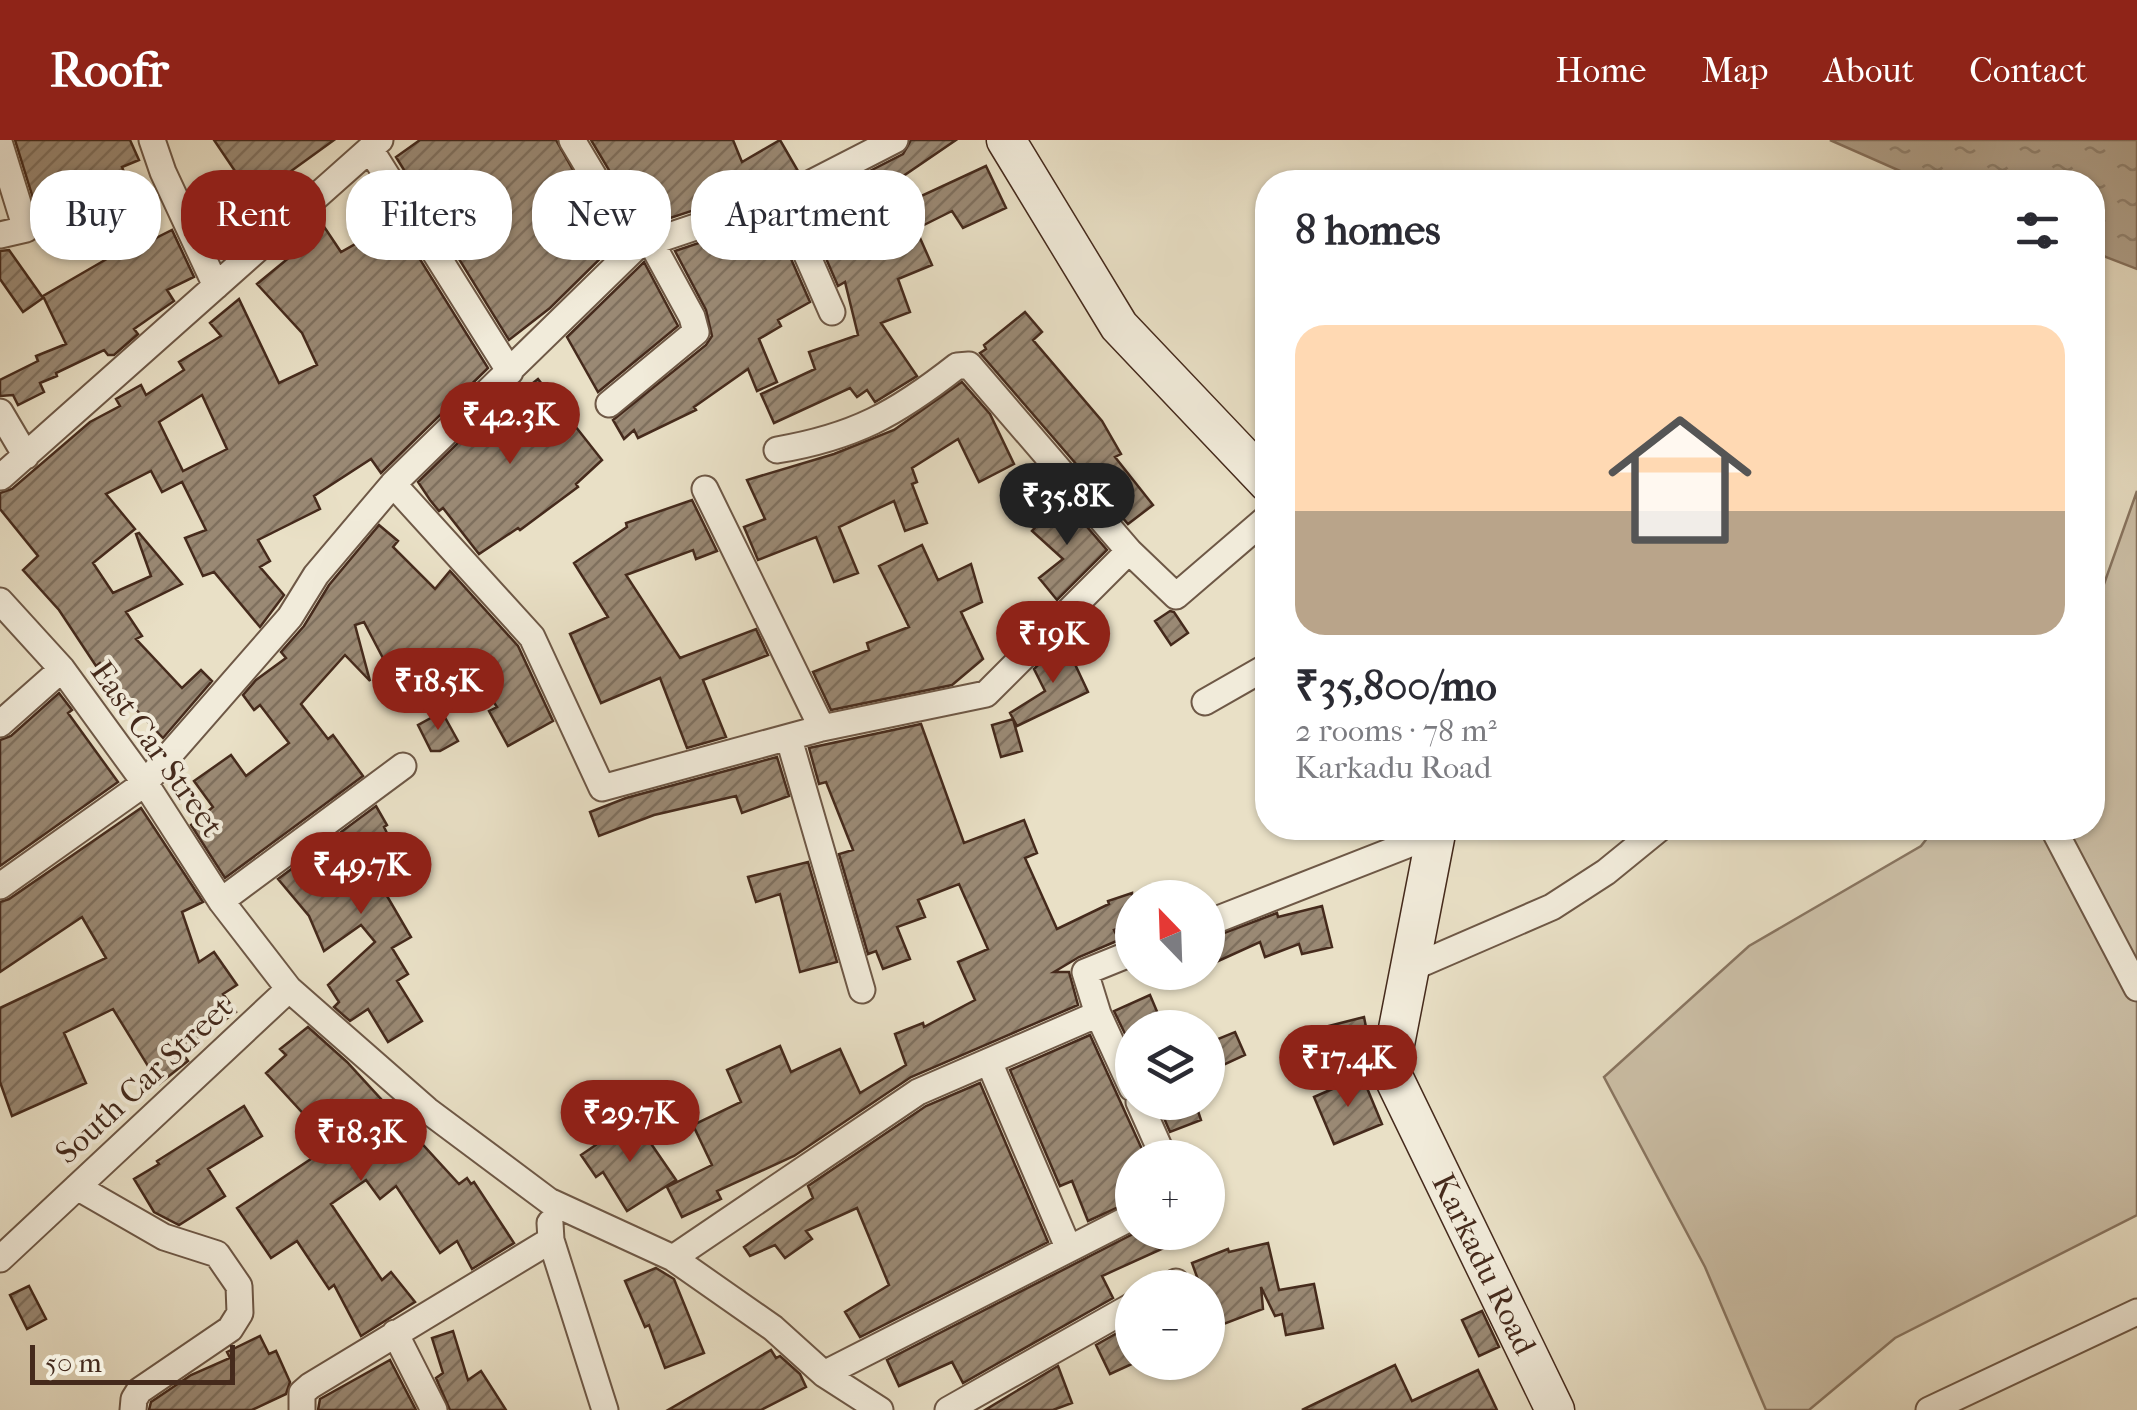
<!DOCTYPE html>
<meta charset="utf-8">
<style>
body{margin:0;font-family:"IM FELL French Canon",serif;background:#f7f7f7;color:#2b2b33;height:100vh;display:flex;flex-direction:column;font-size:38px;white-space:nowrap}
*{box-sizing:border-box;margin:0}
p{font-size:32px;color:#7c7c81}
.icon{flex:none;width:55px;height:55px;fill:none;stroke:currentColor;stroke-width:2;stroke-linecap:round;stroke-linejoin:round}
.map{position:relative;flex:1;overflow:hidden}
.panel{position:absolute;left:1255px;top:30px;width:850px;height:670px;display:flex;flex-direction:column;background:#fff;border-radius:40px;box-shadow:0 2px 8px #0004}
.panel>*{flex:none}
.top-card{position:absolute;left:30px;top:30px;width:950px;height:90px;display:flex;gap:20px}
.needle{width:65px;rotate:337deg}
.buttons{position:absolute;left:1115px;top:740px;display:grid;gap:20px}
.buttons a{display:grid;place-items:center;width:110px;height:110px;border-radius:50%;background:#fff;box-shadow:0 2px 8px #0004;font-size:50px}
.scale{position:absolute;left:30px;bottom:25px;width:205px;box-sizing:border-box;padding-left:10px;border:5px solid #452a1c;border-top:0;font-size:28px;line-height:35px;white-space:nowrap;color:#452a1c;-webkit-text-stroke:8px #f1ebda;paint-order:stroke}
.price{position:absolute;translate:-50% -85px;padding:0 22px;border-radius:35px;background:#8f2418;color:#fff;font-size:32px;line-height:65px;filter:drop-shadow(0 2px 5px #0008)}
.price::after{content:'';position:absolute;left:50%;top:60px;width:30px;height:22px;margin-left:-15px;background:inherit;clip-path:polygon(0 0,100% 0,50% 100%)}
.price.active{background:#222;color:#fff}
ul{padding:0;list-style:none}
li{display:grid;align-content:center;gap:20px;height:530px;padding:0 40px}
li+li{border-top:2px solid #e1e1e2}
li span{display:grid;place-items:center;height:310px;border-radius:30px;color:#555}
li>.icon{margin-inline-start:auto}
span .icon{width:180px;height:180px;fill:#fffc;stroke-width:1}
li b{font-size:42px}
h2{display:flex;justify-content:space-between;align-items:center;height:120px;padding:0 40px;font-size:42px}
.pill{padding:0 35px;border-radius:40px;background:#fff;box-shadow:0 2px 8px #0004;font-size:35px;line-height:90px}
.pill.active{background:#8f2418;color:#fff}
header{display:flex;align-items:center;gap:60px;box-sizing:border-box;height:140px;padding:0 50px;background:#8f2418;color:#fff}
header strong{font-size:48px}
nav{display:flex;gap:55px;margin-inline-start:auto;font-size:35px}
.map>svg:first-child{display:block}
.green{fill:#cdc1a9;stroke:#897662;stroke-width:2.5}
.water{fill:url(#water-ripples);stroke:#86725f;stroke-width:2.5}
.building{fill:url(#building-hatch);stroke:#452a1c;stroke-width:2.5;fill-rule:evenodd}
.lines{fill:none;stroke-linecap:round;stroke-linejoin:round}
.street-casing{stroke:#6e5846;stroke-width:29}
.secondary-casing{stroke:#452a1c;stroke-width:41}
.street{stroke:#f1ebda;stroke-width:25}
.secondary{stroke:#f1ebda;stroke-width:38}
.labels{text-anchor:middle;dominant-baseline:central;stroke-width:8;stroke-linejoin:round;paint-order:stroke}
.street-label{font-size:32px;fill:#452a1c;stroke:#f1ebda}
</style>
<header>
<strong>Roofr</strong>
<nav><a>Home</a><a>Map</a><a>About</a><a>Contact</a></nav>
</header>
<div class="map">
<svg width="2137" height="1270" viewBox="0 0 2137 1270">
<defs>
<pattern id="water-ripples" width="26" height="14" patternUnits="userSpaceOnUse" patternTransform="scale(2.5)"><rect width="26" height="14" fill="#b1a28c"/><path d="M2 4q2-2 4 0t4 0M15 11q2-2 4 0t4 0" fill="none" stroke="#928472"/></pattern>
<pattern id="building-hatch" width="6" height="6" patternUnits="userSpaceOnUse" patternTransform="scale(2.5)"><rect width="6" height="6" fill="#9a8974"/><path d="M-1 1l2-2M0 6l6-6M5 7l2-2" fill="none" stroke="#7f705e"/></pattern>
</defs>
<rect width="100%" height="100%" fill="#e9e0c6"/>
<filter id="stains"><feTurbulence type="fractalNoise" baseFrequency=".002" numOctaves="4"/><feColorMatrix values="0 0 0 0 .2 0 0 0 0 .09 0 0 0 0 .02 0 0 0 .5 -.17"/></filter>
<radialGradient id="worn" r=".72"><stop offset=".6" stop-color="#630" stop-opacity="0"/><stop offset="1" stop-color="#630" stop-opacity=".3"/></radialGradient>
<path class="green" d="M2137,351V1075L1895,1198L1809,1270H1766L1705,1127L1604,937L1749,806L1921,706L1935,688H2092L2093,475Z"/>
<path class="water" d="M1830,0H2137V129L2093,112L2092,42H1925Z"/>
<path class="building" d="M15,0H130L139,20L122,27L129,45L109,53L146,103L172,90L194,137L167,150L174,161L134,189L138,194L114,215H108L104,210L56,233L57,236L40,243L44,252L18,265L13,255L0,256V240L38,221L36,216L66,204L43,156L105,120L70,74L41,84Z
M214,0H334L287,34L292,42L252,70L213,91L194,57L237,34Z
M420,0H556L615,104L550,168L509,200L396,17Z
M591,0H733L742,22L780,0L798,31L776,43L643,87Z
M911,0H956L871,58L862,35L903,14Z
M986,26L1006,68L963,88L952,71L916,89L932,125L898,139L910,172L881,183L917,236L875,262L867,250L857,257L850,248L774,283L761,254L815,229L809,212L858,195L845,142L838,146L818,100L871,73L874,78Z
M773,78L810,162L778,180L781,186L759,199L777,242L757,251L748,229L694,267L696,270L638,298L634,290L624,299L613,280L706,205L712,196L706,170L675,111Z
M396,81L488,228L381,333L371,319L314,356L320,369L258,400L270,421L260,427L284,455L260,487L214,432L203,436L185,398L206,390L182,342L162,352L151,331L106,354L135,389L93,423L113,453L151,436L136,394L139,393L182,444L126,472L142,496L136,499L182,548L201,530L212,541L163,598L129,562L100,523L96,526L59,470L23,430L38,416L0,369V353L12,349L90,282L120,266L116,259L141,245L146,255L184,230L179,222L221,196L210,183L239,159L279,243L317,225L302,193L257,144L325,88L341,112ZM202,255L227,309L183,331L159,282Z
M9,110L43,158L23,172L0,139V111Z
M644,122L678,186L598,252L567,197Z
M1025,172L1042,192L1033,200L1102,281L1121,314L1115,317L1153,365L1128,384L980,213L986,209L984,205Z
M538,239L602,320L576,344L578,347L520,390L518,388L479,414L443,368L439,371L430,360L418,342L514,248L519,254Z
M962,242L990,274L1014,324L979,342L958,299L912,328L917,342L912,344L927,383L905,391L894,361L839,387L858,433L834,442L816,397L758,420L744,387L765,379L747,340L834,314L894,290Z
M1062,358L1107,410L1057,460L1039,438L1063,419L1032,391Z
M692,360L717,411L696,419L693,410L626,435L680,518L756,489L768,515L703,540L726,597L687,608L660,538L601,563L570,494L608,477L574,423L627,387L626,383Z
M379,385L398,401L393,407L435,449L450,431L518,506L553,581L508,606L489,571L497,567L467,522L437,551L412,525L395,541L364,482L355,485L370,541L345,515L301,564L328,599L333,595L363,636L225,738L191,685L213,667L194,641L231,615L246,636L289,603L260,565L254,570L243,555L256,540L286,518L281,512L304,486L329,445Z
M922,405L938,440L971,424L982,462L961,472L983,519L952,545L831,570L813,532L869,510L867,503L909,487L879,426Z
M1170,471L1174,472L1188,493L1171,505L1155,481Z
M1066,505L1088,552L1017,586L1010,573L1045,551L1034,529L1050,513Z
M59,553L72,570L68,573L118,642L0,726V600L11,596Z
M442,572L458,601L440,611H431L418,585Z
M1013,579L1022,611L1001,617L992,585Z
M921,584L964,703L1024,680L1037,713L1025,718L1057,789L1109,764L1108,761L1132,753V784L1114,790L1119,800L1079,817L1054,832H1069L1078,865L911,937L794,1016L717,1051L721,1059L682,1077L667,1047L712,1025L693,985L741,962L727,930L780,906L791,932L840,909L860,953L906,925L895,894L923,883L924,887L975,860L958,822L988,809L959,744L918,760L925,777L897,787L910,819L883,829L876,811L868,814L839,714L853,710L826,642L819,644L809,608Z
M777,617L789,656L742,673L736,656L654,675L599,696L590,672L626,658Z
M376,666L387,685L384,687L403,726L413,723L420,747L387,756L411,797L392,808L408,834L397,841L422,881L388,902L368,869L350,881L334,867L339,862L328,845L375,802L361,785L324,811L309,776L278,739Z
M141,668L203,762L182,772L199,822L214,812L237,845L223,854L236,872L181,911L188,921L159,944L113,869L64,893L86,943L12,976L0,942V868L106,818L82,777L0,832V762L9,759Z
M808,722L837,822L800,832L780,754L756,762L748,737Z
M1322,766L1332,807L1302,814L1299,804L1265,817L1260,802L1216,822L1208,803V799L1277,773L1278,777Z
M1150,855L1164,888H1132V896L1127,898L1114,871Z
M1364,877L1371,912L1338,921L1329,886Z
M308,887L347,922L459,1044L467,1038L471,1044L474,1042L514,1103L472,1129L457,1101L440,1113L396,1046L380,1059L366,1040L331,1064L382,1140L391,1132L415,1162L361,1196L334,1145L329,1149L297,1101L271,1118L237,1068L332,1005L266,933L286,915L280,909Z
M1235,892L1245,915L1208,932V903Z
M1090,895L1146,1018H1132V1061L1088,1081L1072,1041L1060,1046L1010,930Z
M1362,936L1382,984L1334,1004L1314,957Z
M980,943L1048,1102L860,1197L845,1172L889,1145L857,1068L806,1091L812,1099L785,1118L775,1105L750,1116L744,1107L813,1058L808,1046L926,966Z
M1157,962H1195L1201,980L1170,992Z
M244,966L262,996L208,1029L225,1056L179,1085L154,1072L134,1039L159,1024L157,1021Z
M634,979L676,1040L627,1071L603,1032L596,1037L581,1015Z
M1137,1092H1199L1102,1136L1113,1158L963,1243L952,1222L899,1246L887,1220Z
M1268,1103L1279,1150L1314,1144L1323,1188L1286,1195L1282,1174L1275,1176L1261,1147L1263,1169L1208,1190V1148H1201L1192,1123L1228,1109L1229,1112Z
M656,1128L674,1139L704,1213L665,1228L649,1185L645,1187L625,1141Z
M29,1146L46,1179L27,1189L10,1155Z
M1482,1171L1499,1207L1479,1216L1462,1180Z
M1126,1188L1132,1201V1224L1110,1234L1096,1205Z
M453,1191L468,1240L481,1231L506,1270H450L436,1238L443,1233L432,1198Z
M260,1196L269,1214L276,1211L290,1242L286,1254L252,1270H149L151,1262L191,1235L230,1218L227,1212Z
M771,1210L776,1218L780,1216L800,1234L806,1247L761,1270H668Z
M390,1220L416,1270H318L320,1259Z
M1395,1225L1412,1261L1478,1230L1497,1270H1302Z
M1058,1226L1072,1263L1053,1270H985Z"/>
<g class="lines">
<defs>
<path id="street" d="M152,0L163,32L216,146
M572,0L636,107
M0,5L26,89L0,95
M370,9L510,232
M782,58L832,172
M609,264L696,192L692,177L651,102
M0,272L26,316
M777,310C854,297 896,274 957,226L969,225L1129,411
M1,337L380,0
M393,344L532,497L602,648L822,588L986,554L1129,411L1176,456L1268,377
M705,349L822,588
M0,461L62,529L145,643L221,761L289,849L427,970L549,1061L673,1118L773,1188L824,1234L880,1270
M1205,562L1268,526
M0,584L62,529
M789,599L862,850
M2053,688L2137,848
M0,746L145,643L290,477L316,435L393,344L636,107L782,58L895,0
M221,761L403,626
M1208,783L1435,694
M1132,813L1085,832L1098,874L1132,948
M1409,829L1552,767L1606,732L1660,688
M989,922L1068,1107
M1139,962L1164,1018
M77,1047L164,1097L217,1114L239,1146L240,1173L230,1189L139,1251L134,1259L133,1270
M550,1083L551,1100L605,1270
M673,1118L918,952L1098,874
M0,1119L289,849
M1166,1148L1176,1142
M395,1193L434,1270
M824,1234L1132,1077
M302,1270V1253L310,1246L551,1100
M948,1270L1132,1166
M1929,1270L2137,1172"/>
<path id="secondary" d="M1006,0L1119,186L1268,343
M1437,688L1390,930L1555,1270"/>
</defs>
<use href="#street" class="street-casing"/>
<use href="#secondary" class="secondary-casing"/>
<use href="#street" class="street"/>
<use href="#secondary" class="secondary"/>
</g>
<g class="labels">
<g class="street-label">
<text transform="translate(157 609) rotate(55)">East Car Street</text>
<text transform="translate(144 940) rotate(-43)">South Car Street</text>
<text transform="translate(1484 1124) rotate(64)">Karkadu Road</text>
</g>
</g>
<rect width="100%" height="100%" filter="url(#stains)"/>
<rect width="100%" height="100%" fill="url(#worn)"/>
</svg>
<div class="buttons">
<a><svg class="needle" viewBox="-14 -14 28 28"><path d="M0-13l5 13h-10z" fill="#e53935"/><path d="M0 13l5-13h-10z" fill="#7c7c81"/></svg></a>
<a><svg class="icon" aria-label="layers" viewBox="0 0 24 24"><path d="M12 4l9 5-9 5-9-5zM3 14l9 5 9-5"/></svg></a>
<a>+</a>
<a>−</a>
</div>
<div class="scale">50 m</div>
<b class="price" style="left:510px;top:327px">₹42.3K</b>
<b class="price active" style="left:1067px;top:408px">₹35.8K</b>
<b class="price" style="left:1053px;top:546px">₹19K</b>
<b class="price" style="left:438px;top:593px">₹18.5K</b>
<b class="price" style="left:361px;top:777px">₹49.7K</b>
<b class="price" style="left:1348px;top:970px">₹17.4K</b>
<b class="price" style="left:630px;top:1025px">₹29.7K</b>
<b class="price" style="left:361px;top:1044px">₹18.3K</b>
<div class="top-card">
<a class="pill">Buy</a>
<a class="pill active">Rent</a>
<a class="pill">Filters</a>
<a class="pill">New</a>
<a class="pill">Apartment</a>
</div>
<section class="panel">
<h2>8 homes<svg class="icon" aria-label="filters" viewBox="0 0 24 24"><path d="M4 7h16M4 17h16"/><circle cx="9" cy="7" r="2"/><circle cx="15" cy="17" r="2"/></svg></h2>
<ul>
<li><span style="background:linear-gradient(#ffd9b3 60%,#b9a48a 0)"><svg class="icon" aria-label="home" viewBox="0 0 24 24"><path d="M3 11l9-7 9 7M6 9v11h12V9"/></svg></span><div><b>₹35,800/mo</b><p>2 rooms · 78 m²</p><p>Karkadu Road</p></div></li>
</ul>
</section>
</div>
